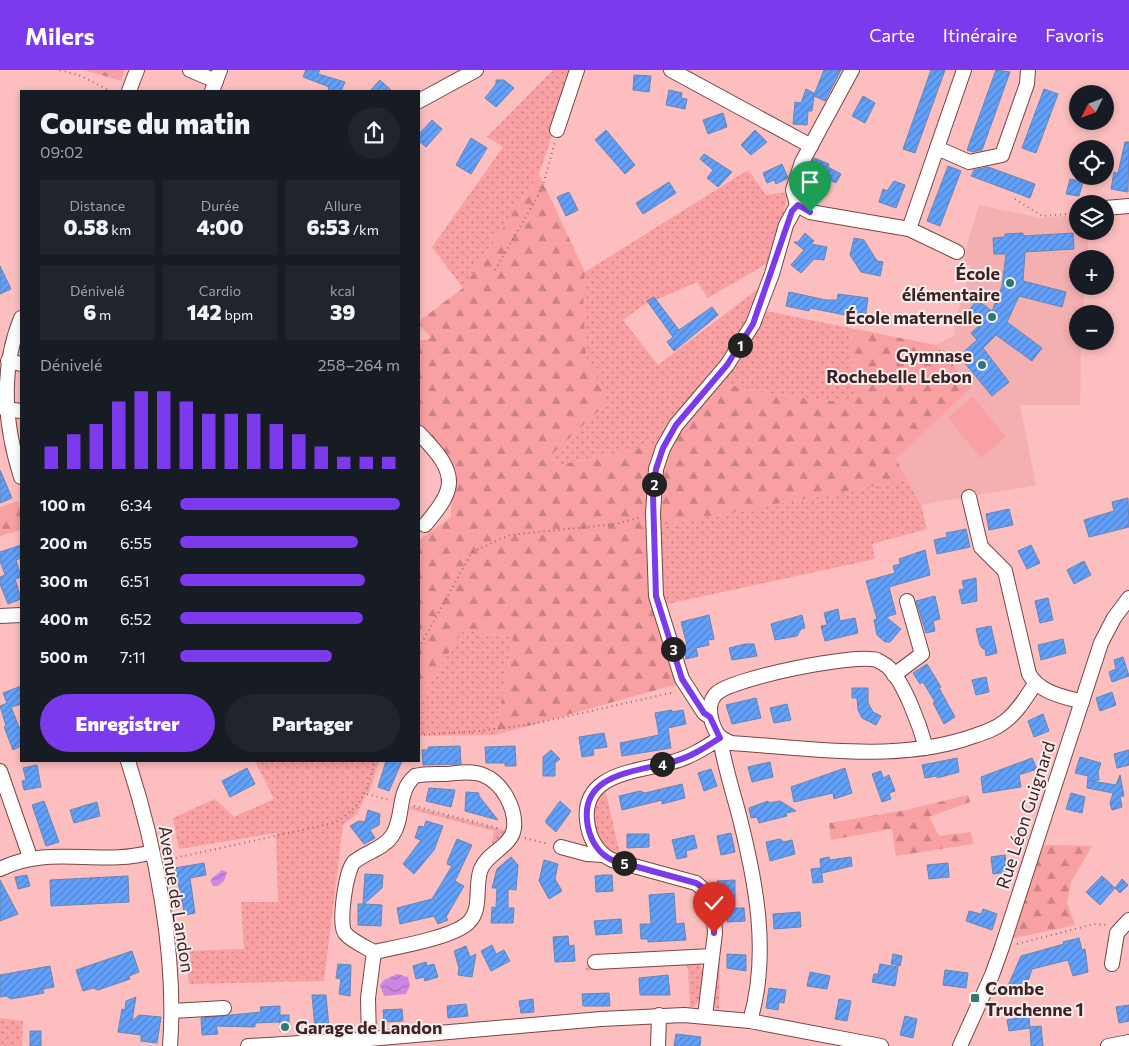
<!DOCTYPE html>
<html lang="fr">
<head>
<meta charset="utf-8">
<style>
  body { margin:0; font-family:Commissioner,sans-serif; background:#20242c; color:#f1f3f6; height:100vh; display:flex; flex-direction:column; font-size:19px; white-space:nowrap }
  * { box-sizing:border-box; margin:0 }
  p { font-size:16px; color:#9ea1a6 }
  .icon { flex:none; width:28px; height:28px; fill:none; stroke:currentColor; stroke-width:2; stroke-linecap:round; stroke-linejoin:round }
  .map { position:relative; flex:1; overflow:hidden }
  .panel { position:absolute; left:20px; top:20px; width:400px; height:672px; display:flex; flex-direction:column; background:#171b24; border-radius:0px; box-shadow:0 2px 8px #0003 }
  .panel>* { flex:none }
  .needle { width:32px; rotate:228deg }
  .fabs { position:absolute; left:1069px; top:15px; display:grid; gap:10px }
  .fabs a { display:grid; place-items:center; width:45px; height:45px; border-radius:50%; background:#171b24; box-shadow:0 2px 8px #0003; font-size:25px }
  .pin { position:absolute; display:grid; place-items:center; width:42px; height:42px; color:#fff; margin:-51px -21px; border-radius:50% 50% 50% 0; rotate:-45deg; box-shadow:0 0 5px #0007 }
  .pin .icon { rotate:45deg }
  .km { position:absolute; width:25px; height:25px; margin:-12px; border-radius:50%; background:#222; color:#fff; font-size:14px; line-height:25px; text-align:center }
  .round { display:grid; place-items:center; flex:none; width:52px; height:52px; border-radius:26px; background:#20242c }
  .head { display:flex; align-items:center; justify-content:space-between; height:85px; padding:0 20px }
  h1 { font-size:28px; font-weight:800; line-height:38px }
  .stats { display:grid; grid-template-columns:repeat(3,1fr); gap:8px; height:85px; padding:5px 20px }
  .stats div { display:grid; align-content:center; border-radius:0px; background:#20242c; text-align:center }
  .stats b { font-size:21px; font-weight:800 }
  .stats small { font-size:14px; font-weight:400 }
  .stats p { font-size:14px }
  .chart { height:140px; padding:10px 20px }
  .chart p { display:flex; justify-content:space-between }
  .chart svg { width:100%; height:90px; margin-top:5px; stroke:#7c3aed; stroke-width:6 }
  .primary-button { display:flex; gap:10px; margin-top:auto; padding:10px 20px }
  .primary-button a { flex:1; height:58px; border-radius:30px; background:#7c3aed; color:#fff; font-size:20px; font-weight:800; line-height:58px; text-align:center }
  .primary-button a+a { background:#20242c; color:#f1f3f6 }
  ul { padding:0 20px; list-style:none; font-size:16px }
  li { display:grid; grid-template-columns:80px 60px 1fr; align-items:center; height:38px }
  li i { height:12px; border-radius:6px; background:#7c3aed }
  header { display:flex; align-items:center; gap:30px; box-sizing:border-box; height:70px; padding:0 25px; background:#7c3aed; color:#fff }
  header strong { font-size:24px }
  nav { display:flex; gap:28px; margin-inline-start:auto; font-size:18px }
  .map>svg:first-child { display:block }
  .built { fill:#f4afb0 }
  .grass { fill:url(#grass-dots) }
  .forest { fill:url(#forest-firs) }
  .cemetery { fill:url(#cemetery-stones) }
  .garden { fill:#f9a0a3 }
  .water { fill:url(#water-waves) }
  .building { fill:url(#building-hatch); stroke:#6985af }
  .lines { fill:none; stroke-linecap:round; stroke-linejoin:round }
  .minor-casing { stroke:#784547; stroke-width:16 }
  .path { stroke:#936b6c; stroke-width:2; stroke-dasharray:1 4; stroke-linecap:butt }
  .minor { stroke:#fff; stroke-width:14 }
  .route-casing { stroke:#fff; stroke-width:10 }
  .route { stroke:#7c3aed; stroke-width:6 }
  .poi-dot { fill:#2e7779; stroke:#faeded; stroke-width:2 }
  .labels { text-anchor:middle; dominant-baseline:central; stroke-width:4; stroke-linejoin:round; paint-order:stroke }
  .poi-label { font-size:18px; font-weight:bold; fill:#3b2425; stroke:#faeded; text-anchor:end }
  .street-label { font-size:18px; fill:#3b2425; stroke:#faeded }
</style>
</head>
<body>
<header>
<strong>Milers</strong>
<nav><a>Carte</a><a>Itinéraire</a><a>Favoris</a></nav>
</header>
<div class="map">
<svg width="1129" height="976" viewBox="0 0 1129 976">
  <defs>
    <pattern id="grass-dots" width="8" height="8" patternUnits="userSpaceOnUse" patternTransform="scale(1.25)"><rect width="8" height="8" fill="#f9a0a3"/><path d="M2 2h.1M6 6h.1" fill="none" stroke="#cb8285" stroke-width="1.8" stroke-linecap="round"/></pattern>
    <pattern id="forest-firs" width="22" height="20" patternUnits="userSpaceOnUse" patternTransform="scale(1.25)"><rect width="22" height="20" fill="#f9a0a3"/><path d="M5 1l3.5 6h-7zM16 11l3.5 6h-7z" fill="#cb8285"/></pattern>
    <pattern id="cemetery-stones" width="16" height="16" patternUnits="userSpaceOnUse" patternTransform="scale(1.25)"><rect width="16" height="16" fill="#f9a0a3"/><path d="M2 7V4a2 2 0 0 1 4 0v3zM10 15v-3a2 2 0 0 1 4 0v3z" fill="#cb8285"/></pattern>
    <pattern id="water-waves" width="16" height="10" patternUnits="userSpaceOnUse" patternTransform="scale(1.25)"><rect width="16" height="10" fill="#cd87e3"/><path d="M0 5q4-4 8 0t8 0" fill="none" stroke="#a86eb8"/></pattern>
    <pattern id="building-hatch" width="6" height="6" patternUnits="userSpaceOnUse" patternTransform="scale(1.25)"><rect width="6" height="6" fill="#62a1fb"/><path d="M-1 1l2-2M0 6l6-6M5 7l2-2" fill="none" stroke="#5283cb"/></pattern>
  </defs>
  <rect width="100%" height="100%" fill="#fcbebf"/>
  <!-- built -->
  <path class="built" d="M979 135 1040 148 1077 145 1078 161H1089L1087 189H1078V216H1085L1083 244H1078V271H1081L1080 335H1020L1036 415 921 435 895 389 972 317 936 275 955 265 954 256 971 196 964 194 968 171Z"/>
  <!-- grass -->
  <g class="grass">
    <path d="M553 0H574L539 104 463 218 432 177 503 77 487 67Z"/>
    <path d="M748 100 766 125 788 122 773 190 708 228 697 212 642 236 623 250 658 295 766 213 745 261 660 374 559 395 551 385 605 335C606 312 591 309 586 290 578 266 582 227 585 202Z"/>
    <path d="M761 240 850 258 855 331 851 333C808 328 761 326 719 311Z"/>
    <path d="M907 410 921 435 927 459 872 474 875 489 658 536 652 457Z"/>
    <path d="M463 560 513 567 495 665 419 666V631Z"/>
    <path d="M255 691H379L369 723 367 722 357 744 343 755 324 911 189 914 186 881 244 879 241 832H278L276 763 179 779 173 748 215 729 234 747 274 729Z"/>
    <path d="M605 719 619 780 623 788 609 783 610 780C591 763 588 739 605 719Z"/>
    <path d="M410 736 504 760V761L502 766 492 774 494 761 410 739Z"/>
    <path d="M720 888 719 939 715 938 713 931Z"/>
    <path d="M686 889 698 892C708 904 705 926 694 937H690L688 898 682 892 586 901 585 898Z"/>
    <path d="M0 948 23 951 22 976H0Z"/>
  </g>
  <!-- forest -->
  <g class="forest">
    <path d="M539 104 585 202 583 226 586 291 606 323 605 335 551 385 559 395 660 374 719 311C761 326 808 328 852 333L855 331 850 258 936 275 972 317 896 389 907 410 652 457 654 525 678 614 495 665 513 567 463 560 419 631V470L451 447 452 394 419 356V271L431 268 419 254V251L463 218Z"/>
    <path d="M18 431 21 440V460L0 466V437Z"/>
    <path d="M968 725 970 732 929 747 939 766 971 762 973 774 896 786 892 759 831 770 829 753 906 740Z"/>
    <path d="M1044 775 1092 776 1071 812 1067 832 1075 855 1010 869Z"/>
  </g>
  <!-- cemetery -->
  <path class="cemetery" d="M84 0H124L121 11Z"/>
  <!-- garden -->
  <path class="garden" d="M973 327 1006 367 981 388 948 348Z"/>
  <!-- water -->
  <g class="water">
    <path d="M222 800 227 802 224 811 218 816H213L210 810Z"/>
    <path d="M397 904 408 907 410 915 406 924 384 926 380 915 384 910Z"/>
  </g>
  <!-- building -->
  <g class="building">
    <path d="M306 0H320L318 4 345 12 341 21H328L329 18 327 16 303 7Z"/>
    <path d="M824 0H841L825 31 814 26 812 41H808L807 55 793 54 795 32 801 33 806 19 814 23V25Z"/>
    <path d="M931 0H945L915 83 903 79Z"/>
    <path d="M996 0 1010 2 982 80 973 82 967 80Z"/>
    <path d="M634 5 651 6 649 22 633 20Z"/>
    <path d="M380 10 392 21H370Z"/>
    <path d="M496 10H504L514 18 496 37 485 28 496 14Z"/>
    <path d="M1044 19 1058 24 1036 83 1022 78Z"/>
    <path d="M669 20 682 23 681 28 687 29 685 39 666 35Z"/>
    <path d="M863 26 875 33 865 53 852 46Z"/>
    <path d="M723 43 727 57 708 64 703 50Z"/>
    <path d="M432 50 442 59 426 77 419 71V64Z"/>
    <path d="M606 60 635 95 625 104 595 70Z"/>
    <path d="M755 60 767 72 751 85 741 75Z"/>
    <path d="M471 68 487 78 471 104 456 95Z"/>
    <path d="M1125 72H1129L1128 122 1111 119 1114 102 1118 103Z"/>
    <path d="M704 84 732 102 718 117 707 108 713 100 700 89Z"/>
    <path d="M814 88 829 94 828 97 841 104 836 113 808 100Z"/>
    <path d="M782 94 788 108 776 114 774 110 767 113 763 103Z"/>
    <path d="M948 96 961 101 940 156 927 151Z"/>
    <path d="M988 97 1035 114 1030 128 971 106 974 100Z"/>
    <path d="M1070 109 1083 112 1079 126 1066 124Z"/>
    <path d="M894 111 905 115 896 138 879 132 883 119 887 121Z"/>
    <path d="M669 112 676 123 643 144 636 133Z"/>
    <path d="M569 122 578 140 566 146 557 127Z"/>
    <path d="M805 163 814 171 811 174 827 177 824 190 814 189 801 203 791 195 804 180 794 172H798Z"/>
    <path d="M1023 163V166L1073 163 1074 179 1025 182 1023 211 1066 222 1062 237 1019 226 1007 252 1042 278 1032 291 996 265 983 278 1009 312 992 326 959 286 977 270 971 263 981 254 967 243 977 230 992 241 1002 216 1006 184H994L993 168 1005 167V164Z"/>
    <path d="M854 168 864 170 877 191 883 192 880 206 861 202 850 185Z"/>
    <path d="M0 196 11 219 0 224Z"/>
    <path d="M789 222 826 230H837L838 224 868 228 865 249 810 238 809 241 786 236Z"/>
    <path d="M654 227 679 260 712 237 718 245 674 281 667 272 673 267 647 231Z"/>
    <path d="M0 400 12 428 0 433Z"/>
    <path d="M1128 428 1129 457 1089 467 1084 450 1114 441 1112 432Z"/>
    <path d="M1009 439 1013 455 989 460 986 444Z"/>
    <path d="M966 459 970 477 937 484 934 470 947 467 946 463Z"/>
    <path d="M21 475V488L16 490 21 507 15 509 21 529 8 534 0 514V507L5 505 0 491V482Z"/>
    <path d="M1031 475 1040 493 1027 499 1018 481Z"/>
    <path d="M925 480 930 505 889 517 896 544 886 547 901 559 890 572H885L877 565 874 550 877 549 866 511 895 503 893 496 900 494 899 489Z"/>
    <path d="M1084 491 1091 505 1074 514 1067 500Z"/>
    <path d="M976 508 977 531 962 534 959 520 964 519 962 511Z"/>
    <path d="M935 526 940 549 933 551 935 561 926 563 916 531Z"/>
    <path d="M1048 528 1053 550 1040 553 1035 531Z"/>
    <path d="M838 539 840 551 855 548 858 563 825 571 821 556 827 555 824 543Z"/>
    <path d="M709 545 714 569 708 570 709 575 696 578 698 586 686 589 683 576 687 575 681 552Z"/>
    <path d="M802 545 805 558 801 559 797 566 775 570 771 554Z"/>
    <path d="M991 556 997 583 986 586 985 579H983L980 575 976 559Z"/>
    <path d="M1063 569 1066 583 1041 590 1038 575Z"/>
    <path d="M745 574H754L757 586 732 590 729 578Z"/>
    <path d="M1123 587 1129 606 1112 612 1109 602 1116 599 1114 590Z"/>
    <path d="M927 594 941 617 939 618 955 647 944 654 933 633 935 632 923 612 920 614 913 603Z"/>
    <path d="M986 607 989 622 976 625 972 610Z"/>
    <path d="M21 616V634L11 637 21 662V676L13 680 4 657 6 656 0 636 7 633 3 623Z"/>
    <path d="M852 618H868V633L873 642 881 646 876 655 862 648 858 640 857 628H852Z"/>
    <path d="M1112 622 1116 635 1100 641 1096 628Z"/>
    <path d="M756 628 761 648 732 654 726 635Z"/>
    <path d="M787 634 791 650 774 653 770 638Z"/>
    <path d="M672 640V642L683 640 686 654 668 658 671 678 622 686 620 673 659 665 655 643Z"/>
    <path d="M1043 644 1049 661 1034 667 1028 651Z"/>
    <path d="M604 663 607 677 593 679 594 685 582 687 579 667Z"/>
    <path d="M460 676 461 694 423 695 422 680H428V677Z"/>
    <path d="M515 676 516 696H505V693H486L485 677Z"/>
    <path d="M551 680 560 689 555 693V706H543V687Z"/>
    <path d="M1129 680V695L1117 698 1114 684Z"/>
    <path d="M1080 687 1101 693 1098 702 1099 710 1091 711 1116 715 1120 705 1124 726 1120 727 1122 737 1112 740 1110 733 1113 723 1087 718 1088 706 1075 703Z"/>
    <path d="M957 688 959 702 937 708V706L925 708 922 695Z"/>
    <path d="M1032 688 1037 699 1019 705 1021 717 983 723 981 707Z"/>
    <path d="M386 691H402L389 721 378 717Z"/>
    <path d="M770 692 773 707 752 712 748 697Z"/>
    <path d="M37 695 41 717 24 720 22 711 26 710 23 698Z"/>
    <path d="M247 698 255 714 230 727 222 711Z"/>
    <path d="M845 698 852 723 834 729 833 723 794 732 791 717Z"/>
    <path d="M711 699 717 716 704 721 698 703Z"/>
    <path d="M881 701 883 708 889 705 895 721 889 723 891 729 882 732 872 704Z"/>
    <path d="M682 714 685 728 662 734V730L622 740 619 726 640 721 645 723Z"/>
    <path d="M429 718 455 720 451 737 426 731Z"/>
    <path d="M466 722 479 723V726L498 750 465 741Z"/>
    <path d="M1071 723 1085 727 1082 743 1066 739Z"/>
    <path d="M44 731 59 772 46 776 32 735Z"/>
    <path d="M560 731 571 741 556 762 546 753V750Z"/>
    <path d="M768 731 769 733 780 731 796 741 786 743 787 746 759 753 757 747 751 748 749 738Z"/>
    <path d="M97 732 100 746 74 753 70 740Z"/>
    <path d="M368 740 380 744 379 755 370 760 375 768 364 774 350 756 359 751 365 752Z"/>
    <path d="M426 751 443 756 434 780 414 804 403 794 421 770 415 768 419 756 424 757Z"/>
    <path d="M731 763 735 782 721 785 717 766Z"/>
    <path d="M627 764H649V777L627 778Z"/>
    <path d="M694 765 697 778 686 781 687 787 677 789 672 770Z"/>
    <path d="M457 769 472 775 455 811 464 816 446 847 448 850 438 854 434 846 400 854 397 838 432 829 452 796 447 794 448 790Z"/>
    <path d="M780 769 784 772 792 770 795 784 770 791 766 772Z"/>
    <path d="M1005 785 1007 802 993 804 991 787Z"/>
    <path d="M511 787 518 795 516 820 508 819V838H514L513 853H491L492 837 496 838 497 818H492L497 799Z"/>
    <path d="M829 787 830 790 851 787 852 796 822 803 821 800 823 812 813 813 811 799 821 798 820 789Z"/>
    <path d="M544 790 558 794 555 809 562 821 549 829 539 811Z"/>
    <path d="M204 793 206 805 190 808 195 843 185 845 175 798Z"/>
    <path d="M948 793 949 807 929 809 927 795Z"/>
    <path d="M365 804 383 805 382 818 364 834 382 835 381 856 358 855V834H363Z"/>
    <path d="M27 805 30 816 18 819 15 807Z"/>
    <path d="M603 805H612L613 821 596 822 595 806Z"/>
    <path d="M128 806 129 832 51 836 50 810Z"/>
    <path d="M1102 806 1115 818 1100 835 1086 822Z"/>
    <path d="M1122 809 1128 815 1120 823 1115 818Z"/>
    <path d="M0 810 18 844 0 851Z"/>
    <path d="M735 810V838H744L745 851 727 852V839H722L717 811Z"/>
    <path d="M674 823 676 854 684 853 686 870 648 872V869H641L640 854H651L649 825Z"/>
    <path d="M983 839 997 844 992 860 966 851 969 841 981 844Z"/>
    <path d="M800 842 801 857 774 859 773 844Z"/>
    <path d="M621 849 622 863 596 865 594 851Z"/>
    <path d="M568 866 569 876 574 875 575 891 555 892 553 867Z"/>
    <path d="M1079 868 1082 880 1085 879 1088 902 1073 906 1068 890 1032 899 1028 911 1023 909 1020 916 1007 918 1021 886 1064 874 1063 872Z"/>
    <path d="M492 875 496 884 504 880 510 891 491 901 481 881Z"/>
    <path d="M466 876 470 887 476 884 472 907 458 905 459 898 454 881Z"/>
    <path d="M132 881 139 902 129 906 130 909 98 920 93 918 83 921 76 900Z"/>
    <path d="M727 884 746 885V901L727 898Z"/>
    <path d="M893 884 902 886 900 896 891 894Z"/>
    <path d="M426 892 427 896 434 894 438 907 425 911 424 907 416 909 413 896Z"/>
    <path d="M338 894 351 895 350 926 339 924 341 909 336 908Z"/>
    <path d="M880 894 898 897 895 916 872 912 874 904H878Z"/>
    <path d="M50 896 54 917 43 919 44 923 11 929 6 926 0 927V905Z"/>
    <path d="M945 900 968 903 966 918 943 915Z"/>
    <path d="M810 902 830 906 827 919 807 916Z"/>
    <path d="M668 905 670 925H640L639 908Z"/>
    <path d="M769 918 786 920 784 933 779 932 778 940 766 938Z"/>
    <path d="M609 923 610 936H583L582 924Z"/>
    <path d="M312 925H326L329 958 315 959Z"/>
    <path d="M136 927 132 951 139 945 161 947 157 973 141 971V965L118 962 122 939 125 940 126 931Z"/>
    <path d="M533 929 534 942 521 943 519 931Z"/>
    <path d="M839 929 851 931 847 951 835 949Z"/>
    <path d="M466 934 468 946 448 948 447 936Z"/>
    <path d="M1129 935V951L1119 953 1116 937Z"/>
    <path d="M280 936V952L255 953V957L216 956 218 964 202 965 201 948 261 942 260 937Z"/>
    <path d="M402 939 403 951 384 952 383 940Z"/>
    <rect x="280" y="945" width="9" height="16"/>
    <path d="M905 946 917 949 913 968 900 965Z"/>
    <path d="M1029 946 1030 957 1041 956 1043 976H1031L1030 958 1009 961 1007 950Z"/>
    <rect x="30" y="961" width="11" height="15"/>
    <path d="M676 964 701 967 700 976H674Z"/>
  </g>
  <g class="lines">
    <!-- minor casing -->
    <g class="minor-casing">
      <g id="minor">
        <path d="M190 0 216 11"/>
        <path d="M671 0 811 76"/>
        <path d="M129 21 137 0"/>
        <path d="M212 21 220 0"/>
        <path d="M419 31 476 0"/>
        <path d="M557 60 577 0"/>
        <path d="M937 78 969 92 1002 85 1027 14 1028 0"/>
        <path d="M797 135 810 142 909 159 964 0"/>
        <path d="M1105 138 1129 136"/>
        <path d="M909 159 957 182"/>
        <path d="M21 248C0 300 4 354 21 407"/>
        <path d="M8 291 21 294"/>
        <path d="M5 339 21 341"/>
        <path d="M419 363C432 377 454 398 448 419 445 432 433 445 425 455"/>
        <path d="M969 427 981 477 1005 501 1029 604C1040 623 1062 626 1082 632"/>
        <path d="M0 546 21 545"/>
        <path d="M894 605 922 584 907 531"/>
        <path d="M710 647 704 643 682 609 656 526 653 443 656 399 663 378 676 355 727 295 753 254 772 204 786 155 797 135 793 120 802 92 852 0"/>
        <path d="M926 678C920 656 904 611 887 596 884 594 879 591 877 590 855 583 734 608 717 623 709 630 709 642 712 652 716 664 719 668 731 673 809 678 890 692 965 669 979 664 993 661 1004 652 1017 643 1026 627 1035 614"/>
        <path d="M128 691C156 777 177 886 170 976"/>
        <path d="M0 701 30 787"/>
        <path d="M561 777 587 784 603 785"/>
        <path d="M0 799C49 774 101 797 152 782"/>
        <path d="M595 892 712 886"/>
        <path d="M1112 894 1117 863 1129 850"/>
        <path d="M172 941 224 938"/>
        <path d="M705 946 715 863 713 832 711 826 696 813 612 790C599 784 591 771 588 757 577 703 636 702 672 692 689 688 706 677 720 668 724 694 732 719 739 745 756 812 770 884 750 951"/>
        <path d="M369 969 368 928 374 882C397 877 451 868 468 853 483 839 474 816 481 799 487 783 512 776 514 758 516 738 502 712 483 705 472 700 457 703 446 704 436 704 425 703 415 706 396 722 405 747 392 766 383 779 366 782 354 792 346 800 338 854 345 863 351 871 366 877 374 882"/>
        <path d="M248 976 369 969 601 949 684 945 750 951 881 976"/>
        <path d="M658 976 659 945"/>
        <path d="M960 976 992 905 1002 877 1101 573 1114 548 1129 528"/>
        <path d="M1108 976 1129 972"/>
      </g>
    </g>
    <!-- path -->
    <g class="path">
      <path d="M60 0 81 6 110 21"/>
      <path d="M1015 129 1042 146 1078 143"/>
      <path d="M495 200 542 119 555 72"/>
      <path d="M419 578 472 482 510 465 616 454 641 447"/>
      <path d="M419 665 479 661 533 654 675 622"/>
      <path d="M367 724 389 730"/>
      <path d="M414 736 501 759"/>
      <path d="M525 768 549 774"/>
      <path d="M166 790 334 753C364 735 366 723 375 691"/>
      <path d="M1017 874 1094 854 1107 855"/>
    </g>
    <!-- minor -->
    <use href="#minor" class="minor"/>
  </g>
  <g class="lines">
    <!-- route casing -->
    <g class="route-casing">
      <path id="route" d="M714 863C714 843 716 824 696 813L612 790C599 784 591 771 588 757 577 703 636 702 672 692 689 688 706 677 720 668L710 647 704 643 682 609 656 526 653 425 656 399 663 378 676 355 727 295 753 254 792 141 798 135 810 142"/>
    </g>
    <!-- route -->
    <use href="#route" class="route"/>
  </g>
  <!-- markers -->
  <g class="poi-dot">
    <circle cx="1010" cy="213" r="5"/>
    <circle cx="992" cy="247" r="5"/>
    <circle cx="982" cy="295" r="5"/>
    <rect x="970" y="923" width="10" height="10" rx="2.5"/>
    <circle cx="285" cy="957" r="5"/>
  </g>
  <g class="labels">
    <!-- poi labels -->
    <g class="poi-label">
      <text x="1000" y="203">École<tspan x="1000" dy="21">élémentaire</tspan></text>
      <text x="982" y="247">École maternelle</text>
      <text x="972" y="285">Gymnase<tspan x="972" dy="21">Rochebelle Lebon</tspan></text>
      <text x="985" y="918" text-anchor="start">Combe<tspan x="985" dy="21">Truchenne 1</tspan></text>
      <text x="295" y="957" text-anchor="start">Garage de Landon</text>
    </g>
    <!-- street labels -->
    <g class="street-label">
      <text transform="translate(1025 745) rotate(-72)">Rue Léon Guignard</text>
      <text transform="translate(177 829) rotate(81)">Avenue de Landon</text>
    </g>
  </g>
</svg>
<div class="fabs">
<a><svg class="needle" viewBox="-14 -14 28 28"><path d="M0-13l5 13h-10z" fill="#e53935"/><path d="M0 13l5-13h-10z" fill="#9ea1a6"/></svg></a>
<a><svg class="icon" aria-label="locate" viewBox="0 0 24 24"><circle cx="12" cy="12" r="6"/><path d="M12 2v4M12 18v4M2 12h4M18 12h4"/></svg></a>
<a><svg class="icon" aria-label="layers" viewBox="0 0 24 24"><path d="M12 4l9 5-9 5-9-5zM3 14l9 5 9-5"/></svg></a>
<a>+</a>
<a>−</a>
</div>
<div class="pin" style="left:810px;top:142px;background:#1e9e55"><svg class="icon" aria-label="arrive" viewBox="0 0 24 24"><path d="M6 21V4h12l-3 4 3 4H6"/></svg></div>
<div class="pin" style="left:714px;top:863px;background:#d93025"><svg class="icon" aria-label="check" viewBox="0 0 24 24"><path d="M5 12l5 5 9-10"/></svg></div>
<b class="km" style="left:740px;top:275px">1</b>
<b class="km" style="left:654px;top:414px">2</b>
<b class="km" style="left:673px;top:579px">3</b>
<b class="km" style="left:662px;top:694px">4</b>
<b class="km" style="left:624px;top:793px">5</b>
<section class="panel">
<div class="head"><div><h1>Course du matin</h1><p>09:02</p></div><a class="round"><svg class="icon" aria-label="share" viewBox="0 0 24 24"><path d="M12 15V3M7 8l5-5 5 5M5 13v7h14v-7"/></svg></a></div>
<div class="stats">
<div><p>Distance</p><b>0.58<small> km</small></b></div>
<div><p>Durée</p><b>4:00</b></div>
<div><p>Allure</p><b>6:53<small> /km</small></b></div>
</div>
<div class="stats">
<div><p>Dénivelé</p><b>6<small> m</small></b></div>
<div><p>Cardio</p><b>142<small> bpm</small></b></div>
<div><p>kcal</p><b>39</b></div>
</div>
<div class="chart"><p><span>Dénivelé</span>258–264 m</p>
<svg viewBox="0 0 160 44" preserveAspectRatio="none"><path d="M5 44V33M15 44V27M25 44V22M35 44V11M45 44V6M55 44V6M65 44V11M75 44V17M85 44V17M95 44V17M105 44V22M115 44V27M125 44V33M135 44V38M145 44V38M155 44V38"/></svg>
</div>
<ul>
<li><b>100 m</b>6:34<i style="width:100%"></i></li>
<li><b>200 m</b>6:55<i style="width:81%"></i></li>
<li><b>300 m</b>6:51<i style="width:84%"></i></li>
<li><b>400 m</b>6:52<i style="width:83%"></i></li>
<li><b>500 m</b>7:11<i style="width:69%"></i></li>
</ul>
<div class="primary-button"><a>Enregistrer</a><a>Partager</a></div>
</section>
</div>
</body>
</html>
